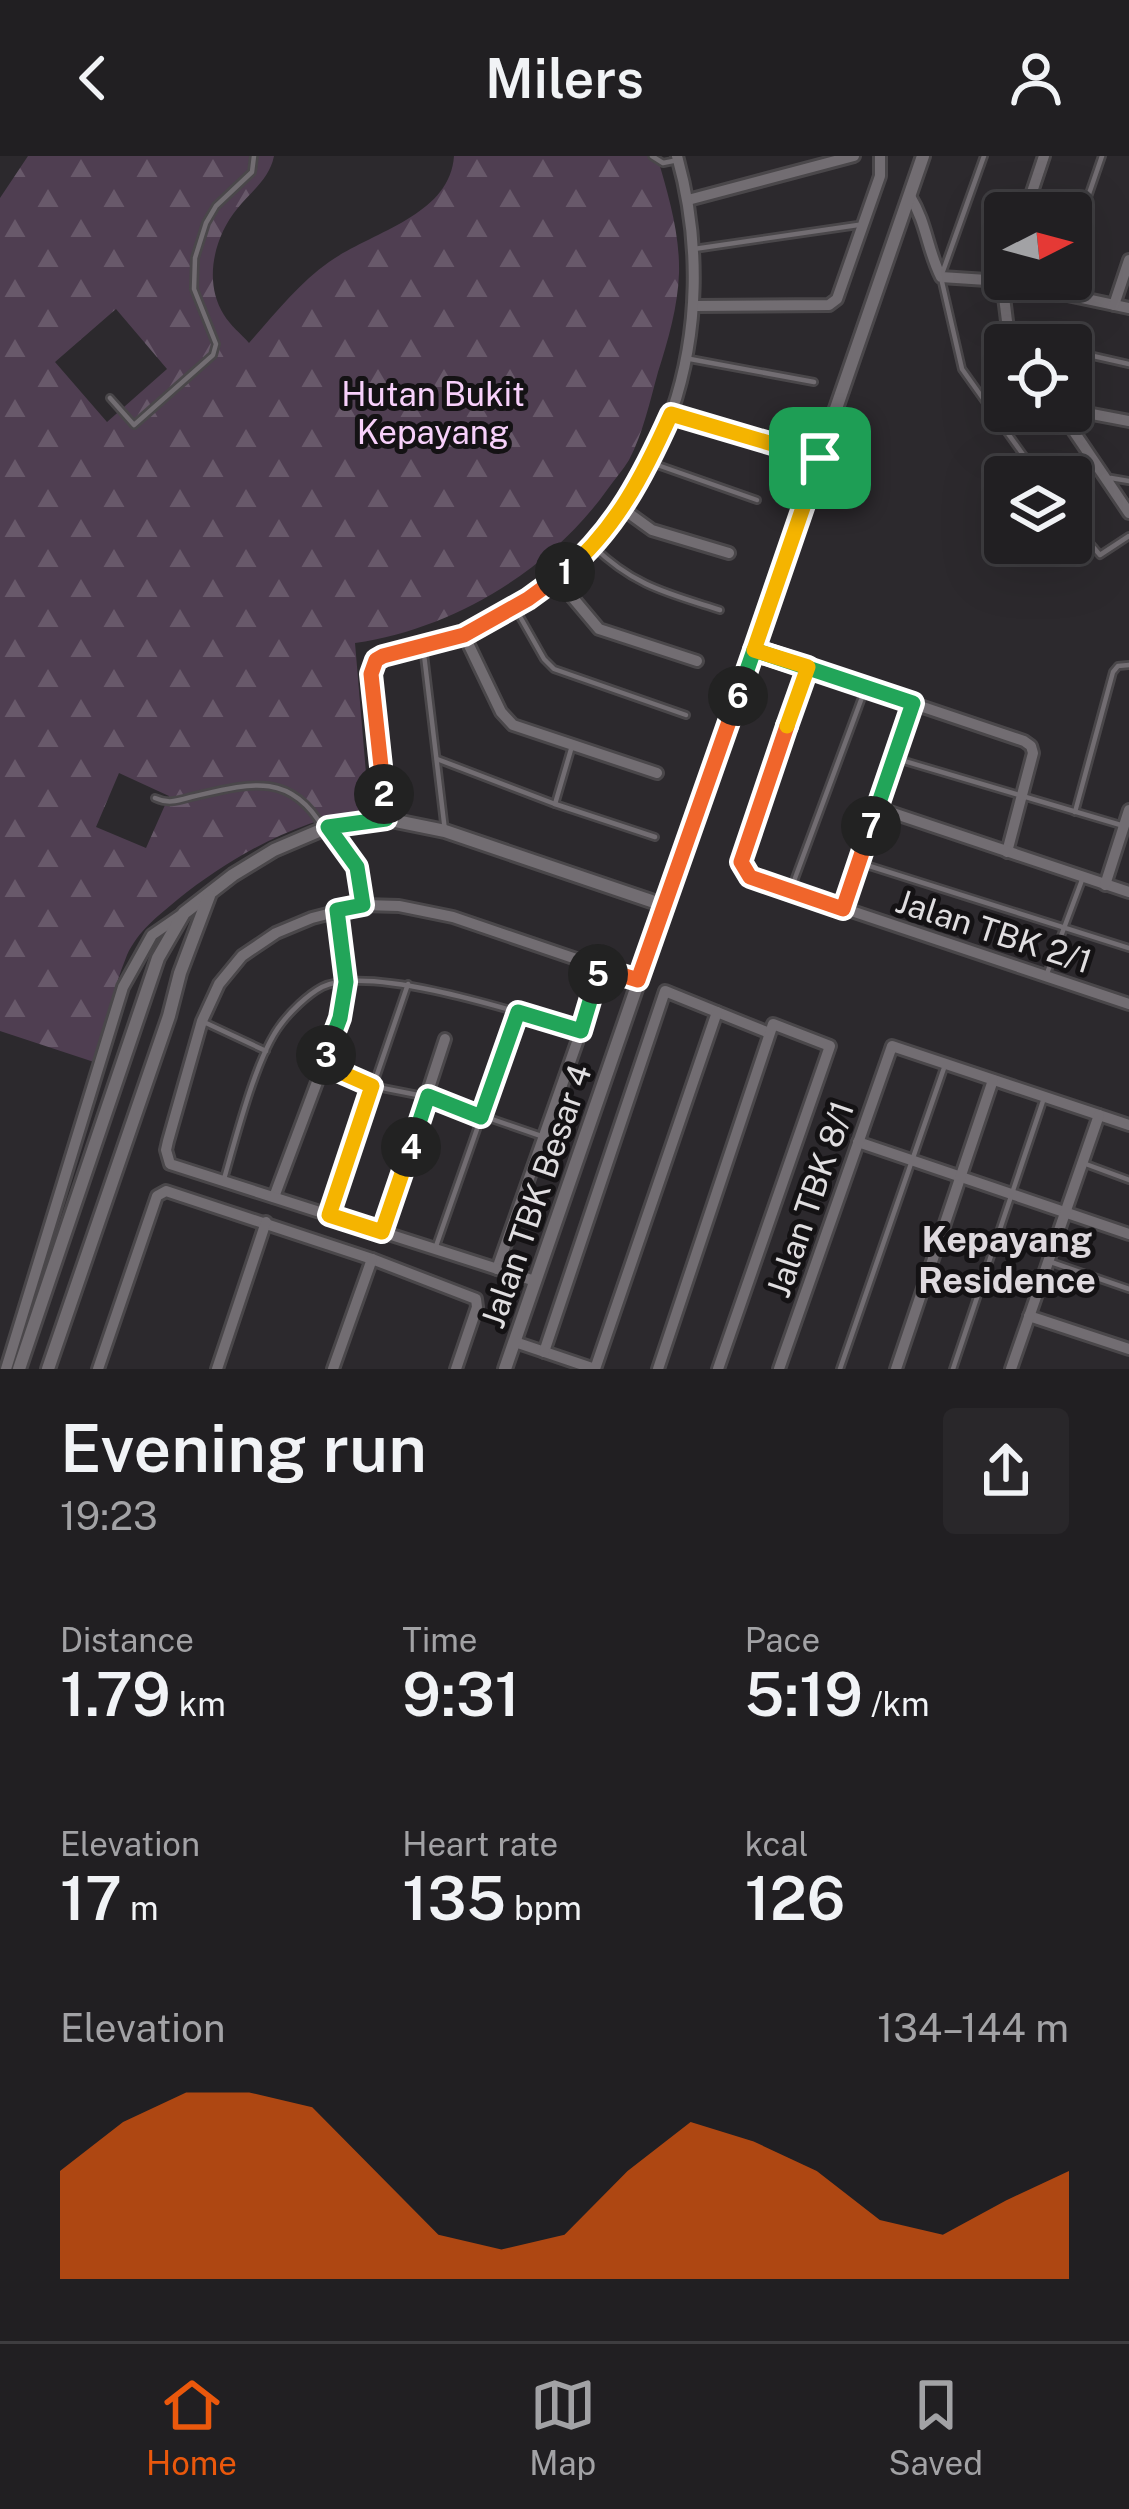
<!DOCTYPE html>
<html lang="en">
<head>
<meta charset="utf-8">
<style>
  body { margin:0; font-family:"Public Sans",sans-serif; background:#29272a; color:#f1f3f6; height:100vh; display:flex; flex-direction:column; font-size:45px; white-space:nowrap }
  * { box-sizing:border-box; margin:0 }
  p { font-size:39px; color:#a2a2a5 }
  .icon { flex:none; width:66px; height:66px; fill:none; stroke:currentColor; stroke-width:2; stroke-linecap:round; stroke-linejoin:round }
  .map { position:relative; height:1213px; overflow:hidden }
  .sheet { display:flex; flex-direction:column; background:#211f22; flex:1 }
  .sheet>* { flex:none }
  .needle { width:78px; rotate:84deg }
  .fabs { position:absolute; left:984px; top:36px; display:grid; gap:24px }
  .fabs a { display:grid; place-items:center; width:108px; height:108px; border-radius:12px; background:#211f22; box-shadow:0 12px 48px #0002,0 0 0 3px #3e3d40; font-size:60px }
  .pin { position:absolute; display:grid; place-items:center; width:102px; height:102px; color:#fff; margin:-51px; border-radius:24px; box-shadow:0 6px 18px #0006 }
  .km { position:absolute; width:60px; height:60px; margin:-30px; border-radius:50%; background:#222; color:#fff; font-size:33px; line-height:60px; text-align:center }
  .round { display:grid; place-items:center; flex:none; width:126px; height:126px; border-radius:12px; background:#29272a }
  .headline { display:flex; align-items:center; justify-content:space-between; height:204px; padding:0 60px }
  h1 { font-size:66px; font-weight:600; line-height:90px }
  .stats { display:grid; grid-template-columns:repeat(3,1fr); gap:18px; height:204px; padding:12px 60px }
  .stats div { display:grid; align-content:center }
  .stats b { font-size:60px; font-weight:600 }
  .stats small { font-size:33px; font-weight:400 }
  .stats p { font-size:33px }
  .chart { height:336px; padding:24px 60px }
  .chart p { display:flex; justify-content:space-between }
  .chart svg { width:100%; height:216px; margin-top:12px; fill:#ea580c; opacity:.7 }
  header { display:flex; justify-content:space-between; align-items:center; height:156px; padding:0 60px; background:#211f22; font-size:54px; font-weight:600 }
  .tabs { display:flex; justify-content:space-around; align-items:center; height:168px; border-top:3px solid #3e3d40; background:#211f22; font-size:33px; color:#a2a2a5 }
  .tabs a { display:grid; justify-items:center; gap:6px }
  .tabs .current { color:#ea580c }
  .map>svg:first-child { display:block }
  .forest { fill:url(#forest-firs); fill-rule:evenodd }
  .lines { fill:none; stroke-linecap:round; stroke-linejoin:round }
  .service-casing { stroke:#4a474a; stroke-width:10 }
  .minor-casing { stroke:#4a474a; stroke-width:16 }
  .tertiary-casing { stroke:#4a474a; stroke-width:18 }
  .service { stroke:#726d72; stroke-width:4.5 }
  .minor { stroke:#726d72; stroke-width:10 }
  .tertiary { stroke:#726d72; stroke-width:12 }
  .split-1-casing { stroke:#fff; stroke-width:24 }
  .split-2-casing { stroke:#fff; stroke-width:24 }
  .split-3-casing { stroke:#fff; stroke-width:24 }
  .split-4-casing { stroke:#fff; stroke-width:24 }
  .split-5-casing { stroke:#fff; stroke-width:24 }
  .split-6-casing { stroke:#fff; stroke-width:24 }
  .split-7-casing { stroke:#fff; stroke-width:24 }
  .split-8-casing { stroke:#fff; stroke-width:24 }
  .split-9-casing { stroke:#fff; stroke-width:24 }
  .split-1 { stroke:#f5b400; stroke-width:15 }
  .split-2 { stroke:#f0652b; stroke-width:15 }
  .split-3 { stroke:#22a559; stroke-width:15 }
  .split-4 { stroke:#f5b400; stroke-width:15 }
  .split-5 { stroke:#22a559; stroke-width:15 }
  .split-6 { stroke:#f0652b; stroke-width:15 }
  .split-7 { stroke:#22a559; stroke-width:15 }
  .split-8 { stroke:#f0652b; stroke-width:15 }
  .split-9 { stroke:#f5b400; stroke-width:15 }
  .labels { text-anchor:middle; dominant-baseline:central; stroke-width:10; stroke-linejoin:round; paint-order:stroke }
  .park-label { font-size:33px; fill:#f8d1fb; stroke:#141214 }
  .street-label { font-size:33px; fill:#e0dee0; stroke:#141214 }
  .neighbourhood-label { font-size:36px; font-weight:bold; fill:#ded9de; stroke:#141214 }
</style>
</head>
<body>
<header><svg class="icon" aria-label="back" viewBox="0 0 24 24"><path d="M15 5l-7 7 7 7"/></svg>Milers<svg class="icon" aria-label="person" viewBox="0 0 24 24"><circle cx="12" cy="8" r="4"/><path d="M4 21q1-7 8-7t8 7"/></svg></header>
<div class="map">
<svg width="1129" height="1213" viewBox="0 0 1129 1213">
  <defs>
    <pattern id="forest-firs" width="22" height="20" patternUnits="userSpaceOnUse" patternTransform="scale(3)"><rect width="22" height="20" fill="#4f3e51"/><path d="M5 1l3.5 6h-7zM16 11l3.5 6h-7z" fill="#68596a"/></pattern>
  </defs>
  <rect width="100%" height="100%" fill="#2c292d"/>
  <!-- forest -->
  <path class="forest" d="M28 0H274C269 24 252 34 237 53 214 81 203 126 224 159 230 169 241 178 249 187 274 159 299 127 329 106 371 76 450 60 454 0H657C668 38 680 77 679 117 678 150 668 185 658 216 650 245 643 277 629 304 623 314 614 324 607 334 549 415 453 473 355 487L369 653C297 664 233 699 177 744 158 760 138 775 127 799 113 833 105 871 94 906L0 875V42ZM116 153 167 213 107 266 55 206ZM119 617 169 640 146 692 96 671Z"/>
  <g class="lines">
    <!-- service casing -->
    <g class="service-casing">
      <g id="service">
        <path d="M652 0 663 7 673 5"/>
        <path d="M1071 90 1102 0"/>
        <path d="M694 93 858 69"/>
        <path d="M943 115 984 0"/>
        <path d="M942 126 962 213 1039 321"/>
        <path d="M1055 137 1060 123"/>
        <path d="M1015 182 1045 189"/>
        <path d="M1071 195 1129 208"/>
        <path d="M690 203 814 226"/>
        <path d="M110 242 134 269 213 199 216 188 194 133 195 102 206 67 216 50 252 16 254 0"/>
        <path d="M649 306 757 344"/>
        <path d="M1111 322 1129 325"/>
        <path d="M1071 365 1100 399 1129 380"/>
        <path d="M593 390C634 430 667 437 720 454"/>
        <path d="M514 450 544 503 554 513 686 559"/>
        <path d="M423 490 445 675"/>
        <path d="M572 590 555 648 655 681"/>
        <path d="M894 602 1124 670"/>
        <path d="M437 603 555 648"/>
        <path d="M155 642C168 648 177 645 191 641 247 628 290 614 323 672"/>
        <path d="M1075 656 1113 516 1118 510 1129 509"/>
        <path d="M331 674 357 711 363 749"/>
        <path d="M860 707 1129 792"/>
        <path d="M791 733 864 536"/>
        <path d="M1046 820 1082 724"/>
        <path d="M206 867 266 895"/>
        <path d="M327 911 372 930 428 941 544 981"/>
        <path d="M1083 1007 1129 1024"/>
        <path d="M224 1023C236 982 256 900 281 868 290 856 307 839 322 831 371 807 527 859 581 875"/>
        <path d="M329 1059 408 828"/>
        <path d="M435 1093 518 856"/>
        <path d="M1048 1105 1129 1133"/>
        <path d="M840 1213 944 912"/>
        <path d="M953 1213 1043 945"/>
      </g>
    </g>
    <!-- minor casing -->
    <g class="minor-casing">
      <g id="minor">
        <path d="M910 40C927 68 927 93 941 121L1002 125 1129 152"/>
        <path d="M688 44 854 0"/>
        <path d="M1025 57 1044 0"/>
        <path d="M1005 117 1002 125 1009 181 1015 189"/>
        <path d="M1114 149 1129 104"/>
        <path d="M695 150 829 149 837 143 880 20V0"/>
        <path d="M1071 254 1129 265"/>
        <path d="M1060 255 1129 357"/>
        <path d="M671 258 820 302"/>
        <path d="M623 353 652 374 729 397"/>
        <path d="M557 423 599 473 697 505"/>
        <path d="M464 479 501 556 513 569 657 617"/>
        <path d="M754 494 1024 585 1031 590 1033 597 1007 696"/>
        <path d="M808 511 741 706 750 721 1129 848"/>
        <path d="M878 652 1129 736"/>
        <path d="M386 663 371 518 376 504 383 500C409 493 438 488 463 479 479 473 495 461 511 452 670 362 725 171 677 0"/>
        <path d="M1105 729 1129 654"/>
        <path d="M843 753 913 546"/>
        <path d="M858 986 1129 1078"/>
        <path d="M274 1041 341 862 347 826 336 754"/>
        <path d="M382 1076 445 883"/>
        <path d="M497 1113 581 875 599 813"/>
        <path d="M535 1125 170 1008 166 994 168 985 202 865 219 828 242 800 276 777 312 762 363 749 399 750 453 761 638 824"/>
        <path d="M1029 1160 1129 1193"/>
        <path d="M515 1186 595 1213"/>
        <path d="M544 1196 665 835 769 877"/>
        <path d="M6 1213 123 831 152 779 181 759"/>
        <path d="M98 1213 157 1040 166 1035 372 1103 476 1143 477 1151 456 1213"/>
        <path d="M217 1213 266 1066"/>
        <path d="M333 1213 372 1103"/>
        <path d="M595 1213 717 856"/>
        <path d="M658 1213 773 868 830 890 718 1213"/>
        <path d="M779 1213 892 890 1129 969"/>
        <path d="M896 1213 993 924"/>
        <path d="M1011 1213 1099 959"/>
      </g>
    </g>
    <!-- tertiary casing -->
    <g class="tertiary-casing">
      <g id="tertiary">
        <path d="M19 1213 158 802 184 757 233 719 274 694 328 671 386 663 445 675 666 750"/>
        <path d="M48 1213 169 860 180 817 209 740"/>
        <path d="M505 1213 923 0"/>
      </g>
    </g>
    <!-- service -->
    <use href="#service" class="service"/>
    <!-- minor -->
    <use href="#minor" class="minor"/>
    <!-- tertiary -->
    <use href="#tertiary" class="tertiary"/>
  </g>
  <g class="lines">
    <!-- split-1 casing -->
    <g class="split-1-casing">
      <path id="split-1" d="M565 416C616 373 644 318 671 258L820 302"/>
    </g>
    <!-- split-2 casing -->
    <g class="split-2-casing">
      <path id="split-2" d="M384 638 371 518 376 504 383 500 464 479 528 443 565 416"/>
    </g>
    <!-- split-3 casing -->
    <g class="split-3-casing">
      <path id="split-3" d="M326 899 340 862 346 826 337 754 363 749 357 711 328 671 386 663 384 638"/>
    </g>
    <!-- split-4 casing -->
    <g class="split-4-casing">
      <path id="split-4" d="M326 899 322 908 372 930 329 1059 382 1076 411 991"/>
    </g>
    <!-- split-5 casing -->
    <g class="split-5-casing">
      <path id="split-5" d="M411 991 428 940 481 961 518 856 581 875 598 818"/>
    </g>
    <!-- split-6 casing -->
    <g class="split-6-casing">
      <path id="split-6" d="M598 818 599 812 638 824 738 540"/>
    </g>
    <!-- split-7 casing -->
    <g class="split-7-casing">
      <path id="split-7" d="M738 540 754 494 913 547 871 670"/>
    </g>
    <!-- split-8 casing -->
    <g class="split-8-casing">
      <path id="split-8" d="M787 570 741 706 750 721 843 753 871 670"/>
    </g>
    <!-- split-9 casing -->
    <g class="split-9-casing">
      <path id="split-9" d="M787 570 808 511 754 494 820 302"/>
    </g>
    <!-- split-1 -->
    <use href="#split-1" class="split-1"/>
    <!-- split-2 -->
    <use href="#split-2" class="split-2"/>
    <!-- split-3 -->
    <use href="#split-3" class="split-3"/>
    <!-- split-4 -->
    <use href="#split-4" class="split-4"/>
    <!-- split-5 -->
    <use href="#split-5" class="split-5"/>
    <!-- split-6 -->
    <use href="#split-6" class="split-6"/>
    <!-- split-7 -->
    <use href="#split-7" class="split-7"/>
    <!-- split-8 -->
    <use href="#split-8" class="split-8"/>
    <!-- split-9 -->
    <use href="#split-9" class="split-9"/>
  </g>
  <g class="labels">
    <!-- park labels -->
    <g class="park-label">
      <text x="433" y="238">Hutan Bukit<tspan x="433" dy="38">Kepayang</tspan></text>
    </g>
    <!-- street labels -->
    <g class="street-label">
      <text transform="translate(994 775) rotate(18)">Jalan TBK 2/1</text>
      <text transform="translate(536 1040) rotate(-71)">Jalan TBK Besar 4</text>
      <text transform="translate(810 1043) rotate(-71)">Jalan TBK 8/1</text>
    </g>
    <!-- neighbourhood labels -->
    <g class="neighbourhood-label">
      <text x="1007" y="1083">Kepayang<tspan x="1007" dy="41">Residence</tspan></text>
    </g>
  </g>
</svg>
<div class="fabs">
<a><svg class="needle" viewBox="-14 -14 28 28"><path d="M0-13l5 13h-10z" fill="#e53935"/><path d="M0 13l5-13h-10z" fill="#a2a2a5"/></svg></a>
<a><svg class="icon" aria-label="locate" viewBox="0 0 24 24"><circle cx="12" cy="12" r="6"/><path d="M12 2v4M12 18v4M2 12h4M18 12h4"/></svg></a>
<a><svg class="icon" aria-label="layers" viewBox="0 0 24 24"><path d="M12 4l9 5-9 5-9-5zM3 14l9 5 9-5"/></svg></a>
</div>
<div class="pin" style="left:820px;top:302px;background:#1e9e55"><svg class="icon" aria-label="arrive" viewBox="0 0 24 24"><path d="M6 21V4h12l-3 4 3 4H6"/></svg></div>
<b class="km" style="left:565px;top:416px">1</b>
<b class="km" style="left:384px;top:638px">2</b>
<b class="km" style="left:326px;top:899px">3</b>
<b class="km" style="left:411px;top:991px">4</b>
<b class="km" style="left:598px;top:818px">5</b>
<b class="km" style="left:738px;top:540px">6</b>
<b class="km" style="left:871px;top:670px">7</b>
</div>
<section class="sheet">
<div class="headline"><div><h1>Evening run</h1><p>19:23</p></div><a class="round"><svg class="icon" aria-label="share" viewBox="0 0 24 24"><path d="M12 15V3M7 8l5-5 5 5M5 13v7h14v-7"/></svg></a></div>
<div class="stats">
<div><p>Distance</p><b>1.79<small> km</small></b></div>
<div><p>Time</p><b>9:31</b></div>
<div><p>Pace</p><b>5:19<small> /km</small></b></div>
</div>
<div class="stats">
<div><p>Elevation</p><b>17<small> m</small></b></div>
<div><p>Heart rate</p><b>135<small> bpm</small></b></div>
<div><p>kcal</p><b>126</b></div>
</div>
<div class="chart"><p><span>Elevation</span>134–144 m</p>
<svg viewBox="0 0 160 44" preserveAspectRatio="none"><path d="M0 44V22L10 12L20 6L30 6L40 9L50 22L60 35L70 38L80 35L90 22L100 12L110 16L120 22L130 32L140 35L150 28L160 22V44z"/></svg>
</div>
</section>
<nav class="tabs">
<a class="current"><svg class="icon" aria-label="home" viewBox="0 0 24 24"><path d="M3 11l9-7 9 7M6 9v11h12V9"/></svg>Home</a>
<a><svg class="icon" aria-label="map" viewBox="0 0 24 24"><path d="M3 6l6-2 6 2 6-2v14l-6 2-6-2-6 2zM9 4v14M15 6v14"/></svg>Map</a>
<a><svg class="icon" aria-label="saved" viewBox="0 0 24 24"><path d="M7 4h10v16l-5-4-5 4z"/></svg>Saved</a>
</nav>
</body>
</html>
